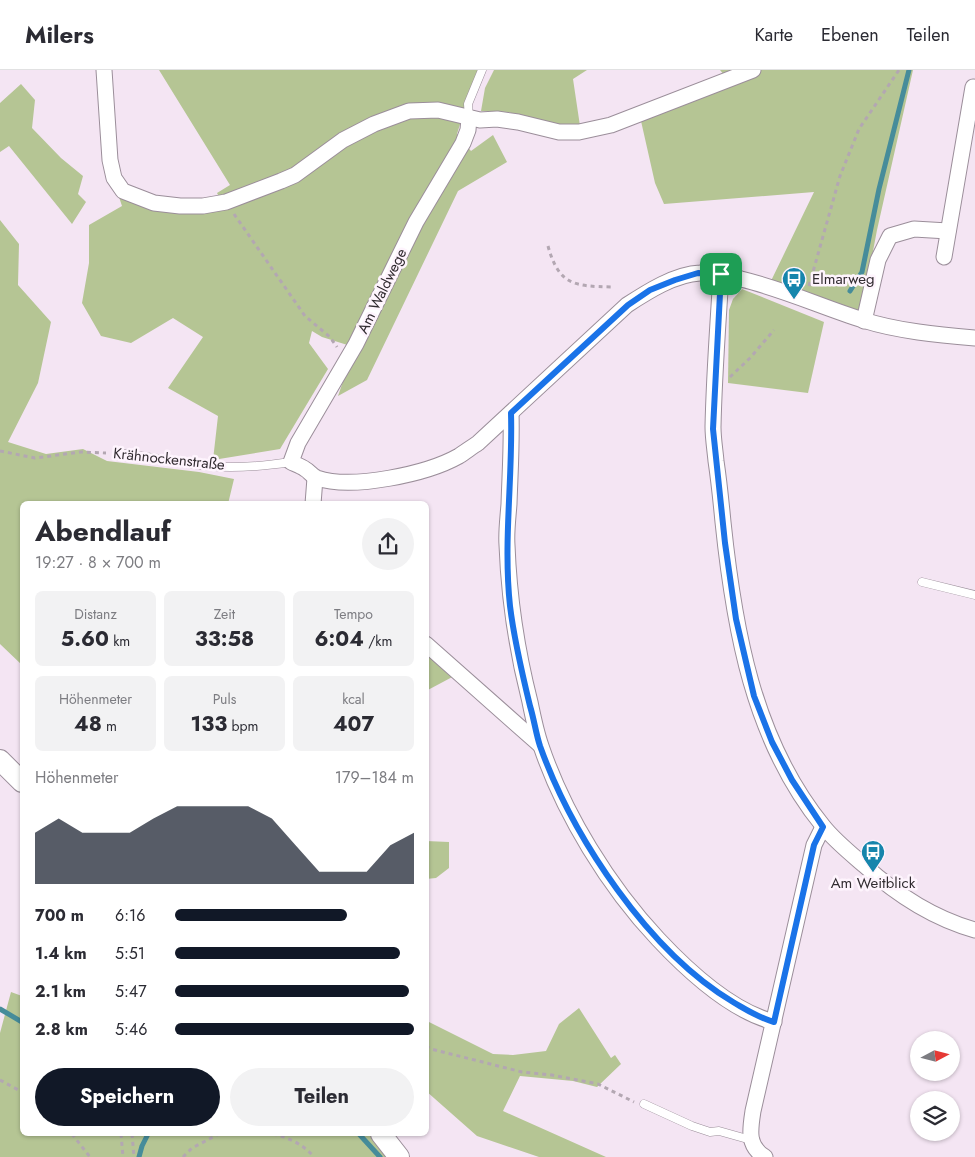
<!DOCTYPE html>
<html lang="de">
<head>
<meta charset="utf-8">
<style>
  body { margin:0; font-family:Jost,sans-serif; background:#f2f2f3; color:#2b2b33; height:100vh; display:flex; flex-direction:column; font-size:19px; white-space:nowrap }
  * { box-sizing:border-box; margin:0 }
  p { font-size:16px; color:#7c7c81 }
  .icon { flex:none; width:28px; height:28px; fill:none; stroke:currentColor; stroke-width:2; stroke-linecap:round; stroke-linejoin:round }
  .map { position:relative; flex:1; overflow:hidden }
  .details { position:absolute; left:20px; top:431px; width:409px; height:635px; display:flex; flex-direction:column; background:#fff; border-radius:8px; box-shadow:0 1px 4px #0004 }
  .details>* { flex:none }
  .needle { width:32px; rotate:83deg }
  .fabs { position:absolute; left:910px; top:961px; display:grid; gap:10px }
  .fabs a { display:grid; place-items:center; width:50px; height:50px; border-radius:50%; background:#fff; box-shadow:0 1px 4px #0004; font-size:25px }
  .pin { position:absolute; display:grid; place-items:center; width:42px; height:42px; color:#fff; margin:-21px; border-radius:10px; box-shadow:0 2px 8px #0006 }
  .round { display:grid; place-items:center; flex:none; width:52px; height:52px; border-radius:26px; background:#f2f2f3 }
  .head { display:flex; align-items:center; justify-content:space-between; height:85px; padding:0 15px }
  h1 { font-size:28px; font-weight:700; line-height:38px }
  .metrics { display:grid; grid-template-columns:repeat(3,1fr); gap:8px; height:85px; padding:5px 15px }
  .metrics div { display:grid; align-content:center; border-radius:8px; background:#f2f2f3; text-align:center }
  .metrics b { font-size:21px; font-weight:700 }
  .metrics small { font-size:14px; font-weight:400 }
  .metrics p { font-size:14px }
  .chart { height:140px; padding:10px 15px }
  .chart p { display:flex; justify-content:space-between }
  .chart svg { width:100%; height:90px; margin-top:5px; fill:#111827; opacity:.7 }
  .button { display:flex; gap:10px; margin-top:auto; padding:10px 15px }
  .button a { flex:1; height:58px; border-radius:30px; background:#111827; color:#fff; font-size:20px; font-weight:700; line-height:58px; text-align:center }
  .button a+a { background:#f2f2f3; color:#2b2b33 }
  ul { padding:0 15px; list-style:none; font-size:16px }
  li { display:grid; grid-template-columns:80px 60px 1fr; align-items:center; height:38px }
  li i { height:12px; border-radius:6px; background:#111827 }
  header { display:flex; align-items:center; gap:30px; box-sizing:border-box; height:70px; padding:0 25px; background:#fff; border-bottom:1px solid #e1e1e2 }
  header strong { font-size:24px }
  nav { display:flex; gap:28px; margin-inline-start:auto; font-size:18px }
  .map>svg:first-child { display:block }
  .green { fill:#b5c594 }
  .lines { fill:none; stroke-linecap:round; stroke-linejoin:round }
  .stream { stroke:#468c9a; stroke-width:5 }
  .lane-casing { stroke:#9b8e9a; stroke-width:9 }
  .street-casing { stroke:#9b8e9a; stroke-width:17 }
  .secondary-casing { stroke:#9b8e9a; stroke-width:22 }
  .path { stroke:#b3a7b2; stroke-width:3; stroke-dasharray:4 4; stroke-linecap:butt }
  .lane { stroke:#fff; stroke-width:8 }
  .street { stroke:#fff; stroke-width:15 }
  .secondary { stroke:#fff; stroke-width:20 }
  .route-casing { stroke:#fff; stroke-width:10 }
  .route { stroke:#1a73e8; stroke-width:6 }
  .labels { text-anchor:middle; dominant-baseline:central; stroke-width:5; stroke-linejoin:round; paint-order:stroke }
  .poi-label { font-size:15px; fill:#322c31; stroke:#fef4fd; text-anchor:start }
  .street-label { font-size:15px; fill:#322c31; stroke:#fef4fd }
</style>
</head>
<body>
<header>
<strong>Milers</strong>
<nav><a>Karte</a><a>Ebenen</a><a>Teilen</a></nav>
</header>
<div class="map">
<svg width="975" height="1087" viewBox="0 0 975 1087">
  <rect width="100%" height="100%" fill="#f4e5f3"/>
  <!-- green -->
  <g class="green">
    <path d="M159 0H479L471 19 457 64 471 81 493 65 507 92 458 121 367 310 338 326 349 294 357 278 322 267 312 261 309 273 328 299 280 379 213 390 218 346 168 318 203 267 173 248 131 273 101 266 82 233 89 193V155L122 136 119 127 127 119 138 123 182 131 219 127 217 123 230 115Z"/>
    <path d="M494 0H587L573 9 580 56 547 54 508 42 481 41 485 18Z"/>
    <path d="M720 0H913L877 160 861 245 770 213 814 122 664 134 655 113 641 51 724 5Z"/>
    <path d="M21 14 35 30 32 58 61 88 83 106 78 124 86 132 72 154 9 76 0 82V33Z"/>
    <path d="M0 150 19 174 18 215 51 252 38 313 8 372 46 384 83 379 107 391 199 402 234 409 228 434H22V595L0 574Z"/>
    <path d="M742 219 824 252 808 323 728 313 729 240 733 229Z"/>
    <path d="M426 579 456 605 426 621Z"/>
    <path d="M426 771 449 772V798L436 808 426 809Z"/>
    <path d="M11 922 22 926V1064H371L390 1087H0V963Z"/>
    <path d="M579 938 611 988 615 985 621 994 597 1017 573 1011 520 1006 503 1041 606 1087H539L477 1066 426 1021V953L429 952 493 984 513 985 546 981 559 954Z"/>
  </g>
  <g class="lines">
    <!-- stream -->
    <g class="stream">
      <path d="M850 221 862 202 879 119 909 0"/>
      <path d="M0 939 22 952"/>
      <path d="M359 1064 380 1087"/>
      <path d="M139 1087 142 1076 148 1064"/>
    </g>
    <!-- lane casing -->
    <g class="lane-casing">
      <g id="lane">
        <path d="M469 48 468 34 482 0"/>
        <path d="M117 383C148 386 178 393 209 396 236 399 264 396 291 392"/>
        <path d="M922 512 975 525"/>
        <path d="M644 1034 692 1056 710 1062 719 1061 751 1070"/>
      </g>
    </g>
    <!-- street casing -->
    <g class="street-casing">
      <g id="street">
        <path d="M104 0 110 90 114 108 123 121 154 133 180 136H203L226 132 281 111 295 105 343 70 374 54 409 41 438 40 480 50 497 49 518 52 559 62H579L611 55 753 0"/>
        <path d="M469 48 468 60 463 73 416 152 356 274 298 373 291 392C295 394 301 396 305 399 309 401 312 406 317 408 352 420 427 404 459 386 465 382 472 377 478 373L627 235C647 222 675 204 700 203 714 202 727 205 741 209 783 219 822 237 863 250 897 261 939 265 975 268"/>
        <path d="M944 187 973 17"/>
        <path d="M721 204C718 255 714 306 713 357 713 368 715 380 716 391 719 411 721 431 723 452 734 558 753 670 823 756 834 770 850 783 864 795 897 825 932 848 975 860"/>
        <path d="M864 251 878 190 890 166 914 159 948 161"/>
        <path d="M511 343C512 373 510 403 509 434 508 448 506 462 507 475 509 529 517 581 530 632 533 647 536 662 541 676 564 744 609 817 658 869 688 901 731 941 774 952"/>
        <path d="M313 434 315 408"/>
        <path d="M426 574 540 675"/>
        <path d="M765 1087C747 1076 750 1060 753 1041L814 775 823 757"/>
      </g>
    </g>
    <!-- secondary casing -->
    <g class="secondary-casing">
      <g id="secondary">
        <path d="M0 690 22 712"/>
        <path d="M381 1064 399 1087"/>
      </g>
    </g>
    <!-- path -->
    <g class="path">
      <path d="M234 144 305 246 330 267 337 277"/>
      <path d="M548 176C559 216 575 216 611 217"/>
      <path d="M809 216 840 106 859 59 899 0"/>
      <path d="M730 307 750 288 774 260"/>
      <path d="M0 381 35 388 81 382 106 383"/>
      <path d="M426 976 431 979 522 1002 552 1005 598 1014 634 1032"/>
      <path d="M0 1010 22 1022"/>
      <path d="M72 1064 90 1087"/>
      <path d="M121 1064 123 1087"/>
      <path d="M132 1064 134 1087"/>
      <path d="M273 1064C289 1068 303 1074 314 1087"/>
      <path d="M183 1087 192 1078 219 1064"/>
    </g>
    <!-- lane -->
    <use href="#lane" class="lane"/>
    <!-- street -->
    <use href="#street" class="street"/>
    <!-- secondary -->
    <use href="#secondary" class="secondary"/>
  </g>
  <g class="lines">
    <!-- route casing -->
    <g class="route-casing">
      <path id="route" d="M698 203 721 204 713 359 725 473 736 549 754 626 772 672 792 710 823 757 814 775 774 952C759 948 747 940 733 932 649 882 573 768 540 676 536 664 534 649 530 636 522 603 514 569 510 536 503 471 513 407 511 343L628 235 650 220 675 210Z"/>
    </g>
    <!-- route -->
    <use href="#route" class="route"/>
  </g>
  <!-- icons -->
  <defs>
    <g id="bus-pin" transform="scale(1.25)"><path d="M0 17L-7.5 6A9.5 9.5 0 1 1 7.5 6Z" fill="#1685ac" stroke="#fef4fd"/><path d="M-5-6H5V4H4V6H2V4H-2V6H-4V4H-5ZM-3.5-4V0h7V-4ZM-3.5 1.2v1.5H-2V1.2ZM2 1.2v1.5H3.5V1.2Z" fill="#fff"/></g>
  </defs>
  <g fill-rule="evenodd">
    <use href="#bus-pin" x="794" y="209"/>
    <use href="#bus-pin" x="873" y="782"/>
  </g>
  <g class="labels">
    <!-- poi labels -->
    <g class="poi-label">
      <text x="812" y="209">Elmarweg</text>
      <text x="873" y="813" text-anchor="middle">Am Weitblick</text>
    </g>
    <!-- street labels -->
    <g class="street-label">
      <text transform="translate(382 221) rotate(-64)">Am Waldwege</text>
      <text transform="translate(169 389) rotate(6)">Krähnockenstraße</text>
    </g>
  </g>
</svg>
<div class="fabs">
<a><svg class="needle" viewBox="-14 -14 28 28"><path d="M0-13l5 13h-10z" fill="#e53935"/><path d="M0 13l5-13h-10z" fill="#7c7c81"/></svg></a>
<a><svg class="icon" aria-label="layers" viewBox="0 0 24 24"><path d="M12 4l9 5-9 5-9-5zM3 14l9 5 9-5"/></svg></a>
</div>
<div class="pin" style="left:721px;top:204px;background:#1e9e55"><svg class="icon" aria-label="arrive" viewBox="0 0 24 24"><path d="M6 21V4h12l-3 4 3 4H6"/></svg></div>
<section class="details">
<div class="head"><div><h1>Abendlauf</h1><p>19:27 · 8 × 700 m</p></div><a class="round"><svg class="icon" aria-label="share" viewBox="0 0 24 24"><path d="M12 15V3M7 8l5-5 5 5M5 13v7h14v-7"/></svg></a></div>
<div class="metrics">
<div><p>Distanz</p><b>5.60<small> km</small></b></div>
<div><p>Zeit</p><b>33:58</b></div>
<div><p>Tempo</p><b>6:04<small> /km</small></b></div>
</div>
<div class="metrics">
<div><p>Höhenmeter</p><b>48<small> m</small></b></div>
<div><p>Puls</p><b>133<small> bpm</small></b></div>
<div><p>kcal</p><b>407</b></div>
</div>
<div class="chart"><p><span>Höhenmeter</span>179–184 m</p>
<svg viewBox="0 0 160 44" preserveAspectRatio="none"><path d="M0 44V19L10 12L20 19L30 19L40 19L50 12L60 6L70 6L80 6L90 6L100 12L110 25L120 38L130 38L140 38L150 25L160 19V44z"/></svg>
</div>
<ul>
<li><b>700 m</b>6:16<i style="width:72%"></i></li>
<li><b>1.4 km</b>5:51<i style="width:94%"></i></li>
<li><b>2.1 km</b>5:47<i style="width:98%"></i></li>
<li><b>2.8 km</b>5:46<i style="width:100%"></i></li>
</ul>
<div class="button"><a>Speichern</a><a>Teilen</a></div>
</section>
</div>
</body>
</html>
